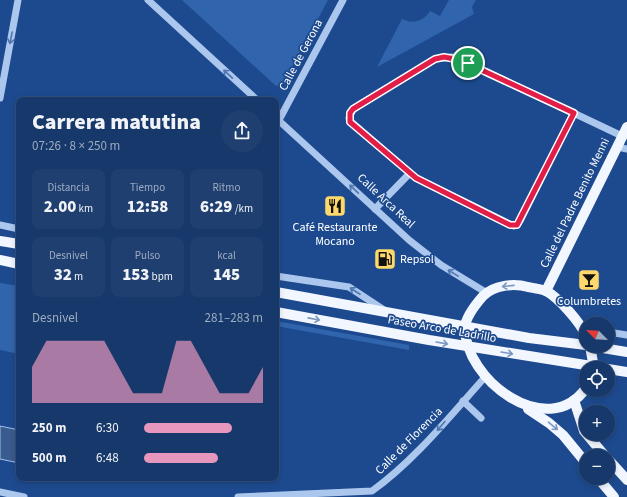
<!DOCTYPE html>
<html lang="es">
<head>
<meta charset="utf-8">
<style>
  body { margin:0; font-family:"Source Sans 3",sans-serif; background:#1f3f71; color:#f1f3f6; height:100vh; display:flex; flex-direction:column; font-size:15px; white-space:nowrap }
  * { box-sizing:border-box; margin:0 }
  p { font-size:13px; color:#9eacc1 }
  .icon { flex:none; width:22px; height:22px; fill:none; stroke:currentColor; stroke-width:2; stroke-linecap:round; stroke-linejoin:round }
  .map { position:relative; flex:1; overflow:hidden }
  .panel { position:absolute; left:16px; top:97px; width:263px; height:384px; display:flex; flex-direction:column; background:#16386b; border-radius:8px; box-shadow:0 2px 6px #0003,0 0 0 1px #35527e }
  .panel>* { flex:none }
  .needle { width:26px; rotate:294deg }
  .tools { position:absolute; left:579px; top:317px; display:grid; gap:8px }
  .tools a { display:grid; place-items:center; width:36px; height:36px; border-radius:50%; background:#16386b; box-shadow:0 2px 6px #0003,0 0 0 1px #35527e; font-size:20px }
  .pin { position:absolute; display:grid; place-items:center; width:34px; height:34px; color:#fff; margin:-17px; border:2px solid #fff; border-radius:50%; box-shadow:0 1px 4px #0007 }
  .round { display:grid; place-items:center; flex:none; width:42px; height:42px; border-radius:21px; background:#1f3f71 }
  .headline { display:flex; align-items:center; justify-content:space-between; height:68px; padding:0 16px }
  h1 { font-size:22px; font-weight:800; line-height:30px }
  .metrics { display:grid; grid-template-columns:repeat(3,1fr); gap:6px; height:68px; padding:4px 16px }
  .metrics div { display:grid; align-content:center; border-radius:8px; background:#1f3f71; text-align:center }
  .metrics b { font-size:17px; font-weight:800 }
  .metrics small { font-size:11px; font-weight:400 }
  .metrics p { font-size:11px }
  .chart { height:112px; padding:8px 16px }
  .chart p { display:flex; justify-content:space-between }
  .chart svg { width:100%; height:72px; margin-top:4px; fill:#e797bd; opacity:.7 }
  ul { padding:0 16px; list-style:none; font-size:13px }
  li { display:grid; grid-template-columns:64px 48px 1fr; align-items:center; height:30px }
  li i { height:10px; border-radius:5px; background:#e797bd }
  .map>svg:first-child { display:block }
  .green { fill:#3064ac }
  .water { fill:#3a5b8d; stroke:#9ec1ef }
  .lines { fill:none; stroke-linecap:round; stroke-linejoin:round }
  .minor { stroke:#abc7ed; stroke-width:7 }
  .major { stroke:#f2f6ff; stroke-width:10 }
  .oneway { stroke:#4f76b0 }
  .oneway2 { stroke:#7d97c1 }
  .route-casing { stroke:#fff; stroke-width:8 }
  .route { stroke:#e11d48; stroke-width:5 }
  .labels { text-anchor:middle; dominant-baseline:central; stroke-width:3.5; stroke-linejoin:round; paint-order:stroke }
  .street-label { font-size:12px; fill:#fff; stroke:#1d4a8f }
  .poi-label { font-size:12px; fill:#fff; stroke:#1d4a8f }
</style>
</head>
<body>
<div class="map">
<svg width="627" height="497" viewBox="0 0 627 497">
  <rect width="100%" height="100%" fill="#1d4a8f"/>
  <!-- green -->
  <g class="green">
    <path d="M182 0H328L282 85 276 86Z"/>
    <path d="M449 0H476L472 7 474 14 377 67 402 19C413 24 423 22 430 11L440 16Z"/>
    <path d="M0 283 19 286V354L0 350Z"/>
    <path d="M276 321 409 345V350L276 326Z"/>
  </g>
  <!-- water -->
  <path class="water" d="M0 426 19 430V463L0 459Z"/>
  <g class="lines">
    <!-- minor -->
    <g class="minor">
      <path d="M148 0 257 100"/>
      <path d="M0 98 18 0"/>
      <path d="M574 113 520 221 517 225 514 226 416 178 350 121 349 118 353 109 435 59 452 57 468 63 622 136"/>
      <path d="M276 118 409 240 441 265 487 293"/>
      <path d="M279 120 343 0"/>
      <path d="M617 147 627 149"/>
      <path d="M375 209 410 173"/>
      <path d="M0 225 19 229"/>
      <path d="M276 276 349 287 384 310"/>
      <path d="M608 332 627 335"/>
      <path d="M463 401 481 418"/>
      <path d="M0 492 24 497"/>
      <path d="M238 497 372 491C415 460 450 416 486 376"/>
    </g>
    <!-- major -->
    <g class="major">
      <path d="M0 241 19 244"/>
      <path d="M0 260 19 264"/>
      <path d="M546 291 627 127"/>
      <path d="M276 292 529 338 586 345"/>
      <path d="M276 312 429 340 604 368"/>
      <path d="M586 336C581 323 558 297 546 291 541 289 534 288 528 287 514 283 494 285 483 296 476 304 466 316 465 327 464 380 548 442 586 388"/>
      <path d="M590 346 594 368"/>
      <path d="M591 346 627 352"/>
      <path d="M608 369 627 372"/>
      <path d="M574 400 584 431 605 456"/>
      <path d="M528 409 549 423 563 435 586 463"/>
      <path d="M608 459 627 480"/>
      <path d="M598 478 614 497"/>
    </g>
  </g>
  <!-- one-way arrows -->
  <defs><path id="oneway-shaft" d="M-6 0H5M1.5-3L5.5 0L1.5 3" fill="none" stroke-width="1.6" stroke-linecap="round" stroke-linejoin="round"/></defs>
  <g class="oneway">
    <use href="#oneway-shaft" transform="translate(11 38) rotate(101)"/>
    <use href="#oneway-shaft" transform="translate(228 74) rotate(-137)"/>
    <use href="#oneway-shaft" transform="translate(354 189) rotate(-137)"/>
    <use href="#oneway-shaft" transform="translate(453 273) rotate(-149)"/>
    <use href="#oneway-shaft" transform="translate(355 291) rotate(-147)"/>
    <use href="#oneway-shaft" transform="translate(441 426) rotate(131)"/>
  </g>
  <g class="oneway2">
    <use href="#oneway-shaft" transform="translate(508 286) rotate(174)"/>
    <use href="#oneway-shaft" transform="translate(314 319) rotate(11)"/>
    <use href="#oneway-shaft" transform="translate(442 343) rotate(10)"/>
    <use href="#oneway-shaft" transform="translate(507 353) rotate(10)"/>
    <use href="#oneway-shaft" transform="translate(553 426) rotate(40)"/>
  </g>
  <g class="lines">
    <!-- route casing -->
    <g class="route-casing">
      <path id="route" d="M444 57 460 60 574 113 517 225H510L416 178 350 122V113L353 109 435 59Z"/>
    </g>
    <!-- route -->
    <use href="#route" class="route"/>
  </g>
  <!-- icons -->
  <defs>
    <g id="restaurant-square" transform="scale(1.15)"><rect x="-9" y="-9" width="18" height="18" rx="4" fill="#fdd86a" stroke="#1d4a8f"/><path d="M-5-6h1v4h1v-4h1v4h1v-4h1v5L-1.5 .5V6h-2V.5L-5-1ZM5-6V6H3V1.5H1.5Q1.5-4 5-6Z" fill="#111"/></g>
    <g id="fuel-square" transform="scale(1.15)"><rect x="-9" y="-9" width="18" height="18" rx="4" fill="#fdd86a" stroke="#1d4a8f"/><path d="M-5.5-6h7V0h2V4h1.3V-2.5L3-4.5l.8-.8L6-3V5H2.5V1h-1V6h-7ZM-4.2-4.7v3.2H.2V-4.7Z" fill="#111"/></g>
    <g id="bar-square" transform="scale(1.15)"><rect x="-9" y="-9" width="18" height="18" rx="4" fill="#fdd86a" stroke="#1d4a8f"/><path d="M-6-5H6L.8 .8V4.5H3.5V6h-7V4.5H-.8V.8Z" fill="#111"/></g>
  </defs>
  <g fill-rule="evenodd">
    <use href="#restaurant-square" x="335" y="206"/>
    <use href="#fuel-square" x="385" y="259"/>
    <use href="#bar-square" x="589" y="280"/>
  </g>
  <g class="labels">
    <!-- street labels -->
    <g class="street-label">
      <text transform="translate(301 55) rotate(-62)">Calle de Gerona</text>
      <text transform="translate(386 201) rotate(43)">Calle Arca Real</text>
      <text transform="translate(575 203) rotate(-64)">Calle del Padre Benito Menni</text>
      <text transform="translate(442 329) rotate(10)">Paseo Arco de Ladrillo</text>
      <text transform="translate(409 441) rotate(-45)">Calle de Florencia</text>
    </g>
    <!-- poi labels -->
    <g class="poi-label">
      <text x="335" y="227">Café Restaurante<tspan x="335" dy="14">Mocano</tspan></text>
      <text x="400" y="259" text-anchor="start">Repsol</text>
      <text x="589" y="301">Columbretes</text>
    </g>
  </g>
</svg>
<div class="tools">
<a><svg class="needle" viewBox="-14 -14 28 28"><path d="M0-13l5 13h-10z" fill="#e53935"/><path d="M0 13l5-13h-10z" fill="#9eacc1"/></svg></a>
<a><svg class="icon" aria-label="locate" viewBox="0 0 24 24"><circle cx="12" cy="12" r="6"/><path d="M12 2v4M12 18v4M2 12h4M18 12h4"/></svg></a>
<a>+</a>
<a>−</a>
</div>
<div class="pin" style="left:468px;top:63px;background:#1e9e55"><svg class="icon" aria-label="arrive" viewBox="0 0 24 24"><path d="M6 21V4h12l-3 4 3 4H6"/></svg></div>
<section class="panel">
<div class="headline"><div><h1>Carrera matutina</h1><p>07:26 · 8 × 250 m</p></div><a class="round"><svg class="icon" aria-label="share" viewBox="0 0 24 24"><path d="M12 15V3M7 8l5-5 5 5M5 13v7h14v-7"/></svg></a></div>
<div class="metrics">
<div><p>Distancia</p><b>2.00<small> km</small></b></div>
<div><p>Tiempo</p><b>12:58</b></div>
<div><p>Ritmo</p><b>6:29<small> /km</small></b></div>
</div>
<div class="metrics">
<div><p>Desnivel</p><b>32<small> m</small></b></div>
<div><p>Pulso</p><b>153<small> bpm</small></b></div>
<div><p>kcal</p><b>145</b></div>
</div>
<div class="chart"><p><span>Desnivel</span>281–283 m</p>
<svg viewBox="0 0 160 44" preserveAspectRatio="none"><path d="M0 44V22L10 6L20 6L30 6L40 6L50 6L60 22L70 38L80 38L90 38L100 6L110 6L120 22L130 38L140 38L150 38L160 22V44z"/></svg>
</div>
<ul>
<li><b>250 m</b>6:30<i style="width:74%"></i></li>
<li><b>500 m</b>6:48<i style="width:62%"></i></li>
</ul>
</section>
</div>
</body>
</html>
